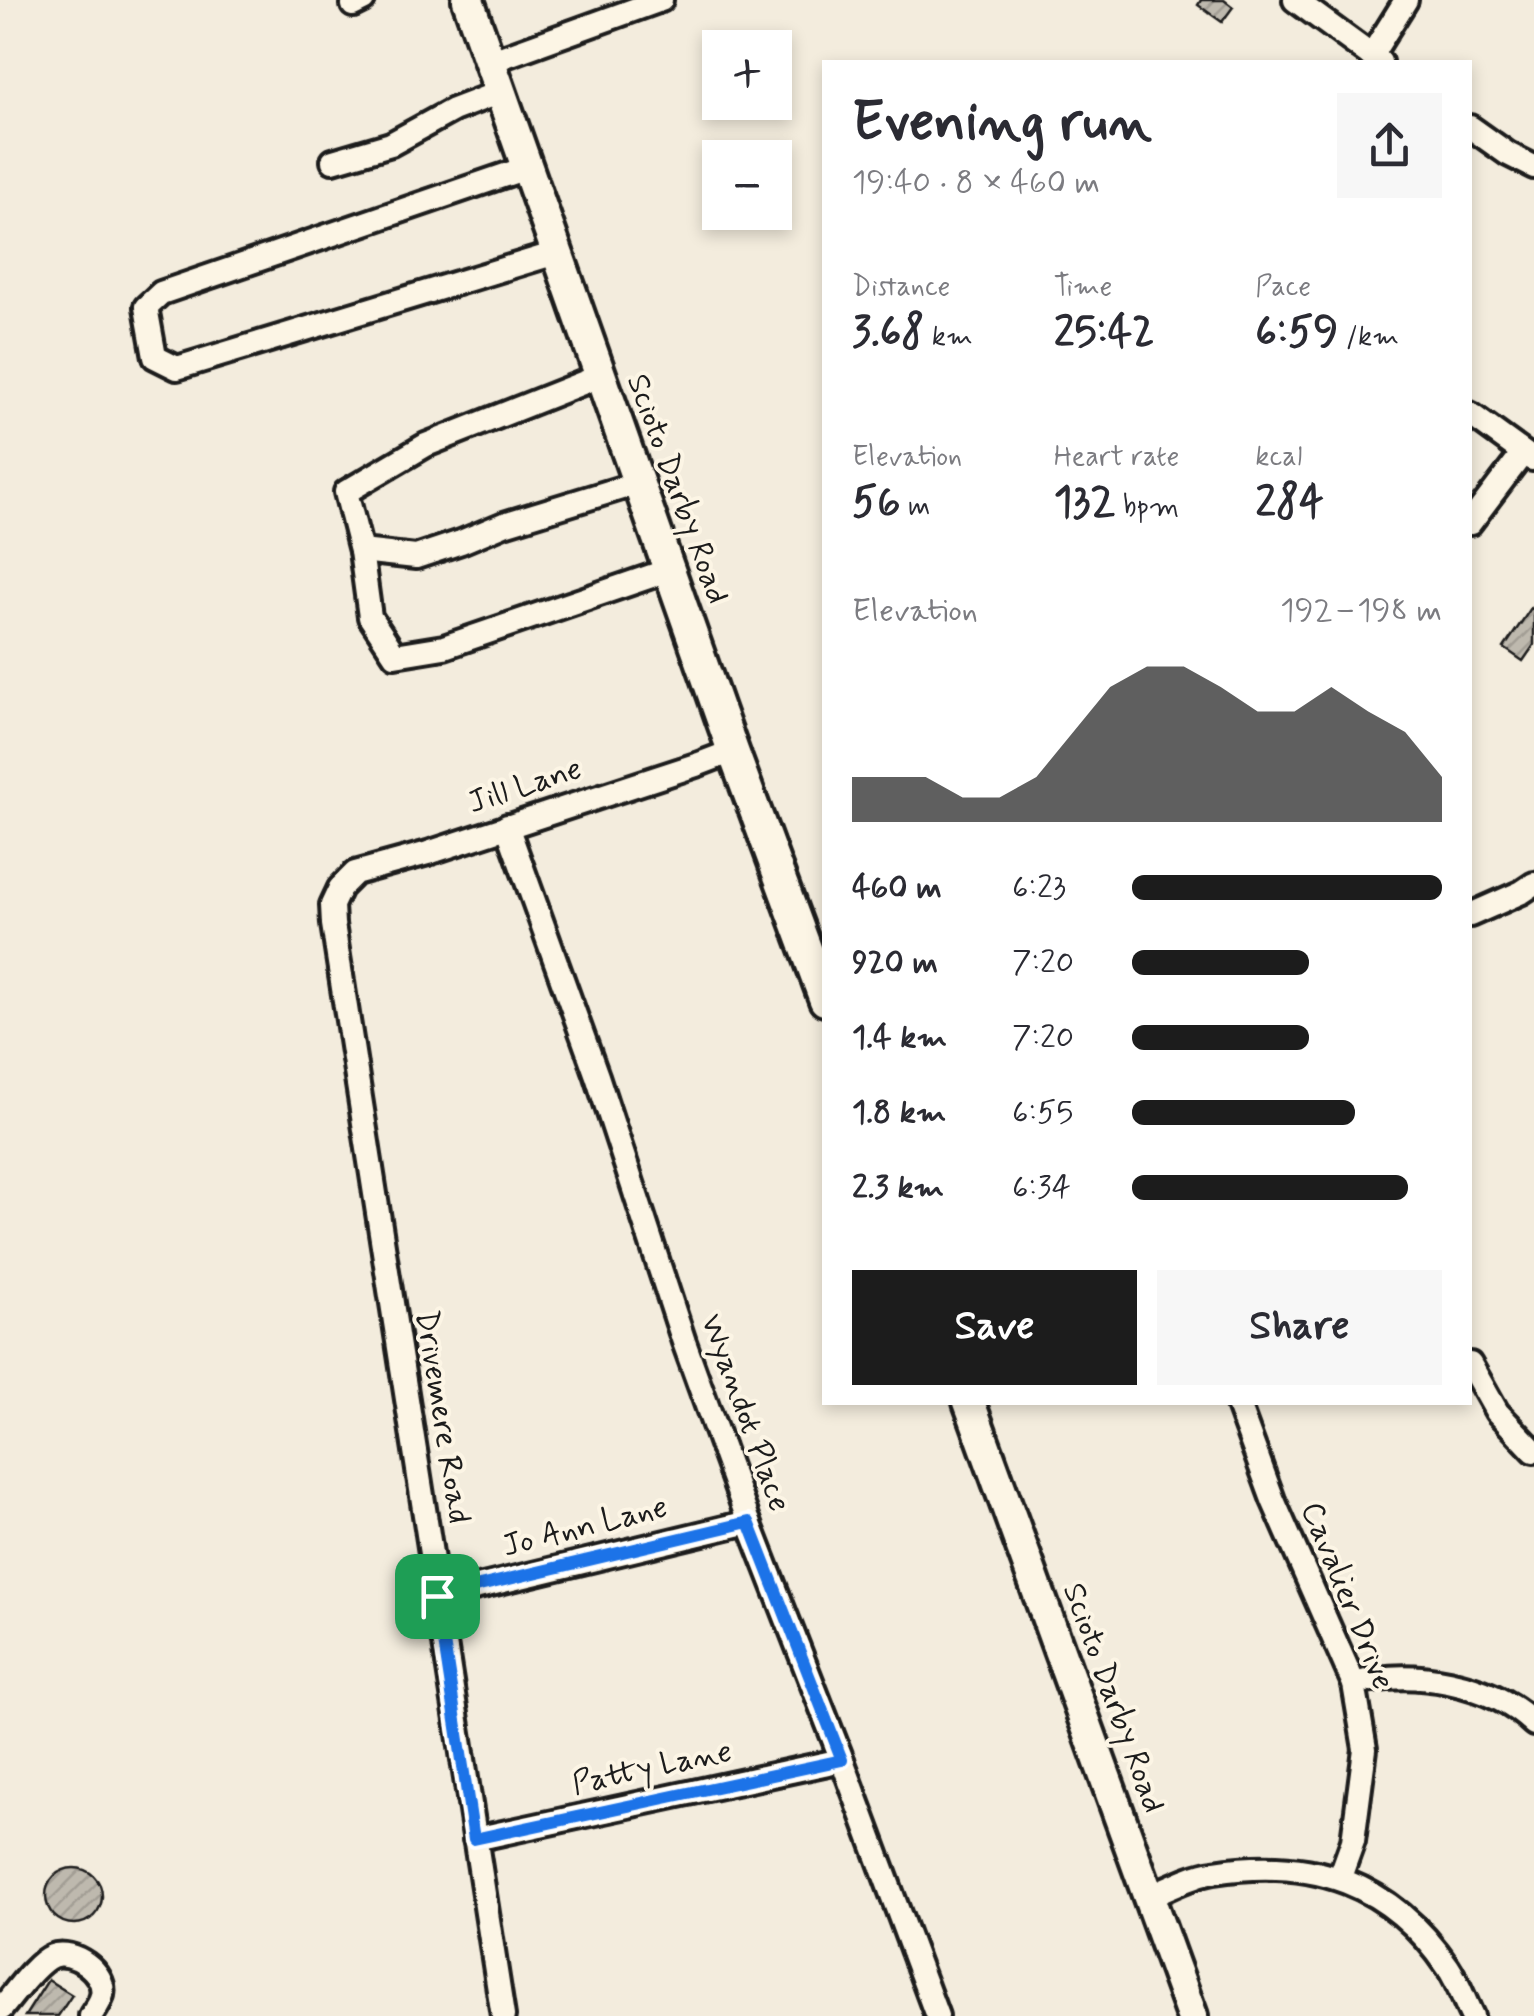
<!DOCTYPE html>
<html lang="en">
<head>
<meta charset="utf-8">
<style>
  body { margin:0; font-family:Mynerve,sans-serif; background:#f7f7f7; color:#2b2b33; height:100vh; display:flex; flex-direction:column; font-size:38px; white-space:nowrap }
  * { box-sizing:border-box; margin:0 }
  p { font-size:32px; color:#7c7c81 }
  .icon { flex:none; width:55px; height:55px; fill:none; stroke:currentColor; stroke-width:2; stroke-linecap:round; stroke-linejoin:round }
  .map { position:relative; flex:1; overflow:hidden }
  .side { position:absolute; left:822px; top:60px; width:650px; height:1345px; display:flex; flex-direction:column; background:#fff; border-radius:0px; box-shadow:0 5px 15px #0003 }
  .side>* { flex:none }
  .tools { position:absolute; left:702px; top:30px; display:grid; gap:20px }
  .tools a { display:grid; place-items:center; width:90px; height:90px; border-radius:0px; background:#fff; box-shadow:0 5px 15px #0003; font-size:50px }
  .pin { position:absolute; display:grid; place-items:center; width:85px; height:85px; color:#fff; margin:-42px; border-radius:20px; box-shadow:0 5px 15px #0006 }
  .round { display:grid; place-items:center; flex:none; width:105px; height:105px; border-radius:0px; background:#f7f7f7 }
  .summary { display:flex; align-items:center; justify-content:space-between; height:170px; padding:0 30px }
  h1 { font-size:55px; font-weight:700; line-height:75px }
  .stats { display:grid; grid-template-columns:repeat(3,1fr); gap:15px; height:170px; padding:10px 30px }
  .stats div { display:grid; align-content:center }
  .stats b { font-size:42px; font-weight:700 }
  .stats small { font-size:28px; font-weight:400 }
  .stats p { font-size:28px }
  .chart { height:280px; padding:20px 30px }
  .chart p { display:flex; justify-content:space-between }
  .chart svg { width:100%; height:180px; margin-top:10px; fill:#1c1c1c; opacity:.7 }
  .button { display:flex; gap:20px; margin-top:auto; padding:20px 30px }
  .button a { flex:1; height:115px; border-radius:0px; background:#1c1c1c; color:#fff; font-size:40px; font-weight:700; line-height:115px; text-align:center }
  .button a+a { background:#f7f7f7; color:#2b2b33 }
  ul { padding:0 30px; list-style:none; font-size:32px }
  li { display:grid; grid-template-columns:160px 120px 1fr; align-items:center; height:75px }
  li i { height:25px; border-radius:12px; background:#1c1c1c }
  .map>svg:first-child { display:block }
  .building { fill:url(#building-hatch); stroke:#1c1c1c; stroke-width:2.5 }
  .lines { fill:none; stroke-linecap:round; stroke-linejoin:round }
  .minor-casing { stroke:#1c1c1c; stroke-width:30 }
  .major-casing { stroke:#1c1c1c; stroke-width:38 }
  .minor { stroke:#fcf5e5; stroke-width:22 }
  .major { stroke:#fcf5e5; stroke-width:30 }
  .route-casing { stroke:#fff; stroke-width:20 }
  .route { stroke:#1a73e8; stroke-width:12 }
  .labels { text-anchor:middle; dominant-baseline:central; stroke-width:8; stroke-linejoin:round; paint-order:stroke }
  .street-label { font-size:32px; fill:#1c1c1c; stroke:#fcf5e5 }
</style>
</head>
<body>
<div class="map">
<svg width="1534" height="2016" viewBox="0 0 1534 2016">
  <defs>
    <pattern id="building-hatch" width="6" height="6" patternUnits="userSpaceOnUse" patternTransform="scale(2.5)"><rect width="6" height="6" fill="#beb9ae"/><path d="M-1 1l2-2M0 6l6-6M5 7l2-2" fill="none" stroke="#a39e95"/></pattern>
  </defs>
  <rect width="100%" height="100%" fill="#f3ecdd"/>
  <filter id="ink" filterUnits="userSpaceOnUse"><feTurbulence type="fractalNoise" baseFrequency=".01" numOctaves="2"/><feDisplacementMap in="SourceGraphic" scale="20" xChannelSelector="R" yChannelSelector="G"/><feConvolveMatrix kernelMatrix="1 2 1 2 8 2 1 2 1" color-interpolation-filters="sRGB"/></filter>
  <g filter="url(#ink)">
    <!-- building -->
    <g class="building">
      <path d="M1201 0H1224L1233 7 1222 22 1198 5Z"/>
      <path d="M1531 608 1534 610V645L1523 661 1504 648Z"/>
      <circle cx="74" cy="1896" r="28"/>
      <path d="M48 1980 72 1995 58 2016H25Z"/>
    </g>
    <g class="lines">
      <!-- minor casing -->
      <g class="minor-casing">
        <g id="minor">
          <path d="M1295 0 1380 62"/>
          <path d="M353 5 363 0"/>
          <path d="M1371 56 1406 0"/>
          <path d="M489 62 661 0"/>
          <path d="M1470 127 1508 154 1534 167"/>
          <path d="M333 161 391 144 453 110 500 92"/>
          <path d="M526 168 161 293 146 307 155 357 177 368 556 253"/>
          <path d="M600 376 426 445 346 492 361 551 416 557 461 542 504 524 638 483"/>
          <path d="M1470 414 1532 459"/>
          <path d="M1470 523 1523 453"/>
          <path d="M361 551 370 617 395 655 444 647 669 570"/>
          <path d="M507 826 597 1076 684 1342 749 1522 842 1760 937 2016"/>
          <path d="M1470 915 1522 892 1534 884"/>
          <path d="M1470 1364 1497 1412 1534 1451"/>
          <path d="M1237 1402 1273 1500 1354 1684 1365 1749 1353 1841 1340 1877"/>
          <path d="M437 1597 749 1522"/>
          <path d="M1354 1684C1411 1668 1491 1682 1534 1724"/>
          <path d="M475 1839 842 1760"/>
          <path d="M1149 1896C1169 1888 1192 1875 1214 1872 1313 1856 1391 1883 1448 1967 1458 1982 1464 2000 1472 2016"/>
          <path d="M2 2008C14 1994 35 1963 52 1956 72 1948 107 1972 102 1995 101 2001 95 2010 91 2016"/>
          <path d="M503 2016 333 924 332 905 340 888 355 873 428 853 699 764 733 751"/>
        </g>
      </g>
      <!-- major casing -->
      <g class="major-casing">
        <g id="major">
          <path d="M468 0 733 751 825 1000"/>
          <path d="M969 1402 1192 2016"/>
        </g>
      </g>
      <!-- minor -->
      <use href="#minor" class="minor"/>
      <!-- major -->
      <use href="#major" class="major"/>
    </g>
  </g>
  <g class="lines" filter="url(#ink)">
    <!-- route casing -->
    <g class="route-casing">
      <path id="route" d="M749 1522 842 1760 474 1839 437 1596Z"/>
    </g>
    <!-- route -->
    <use href="#route" class="route"/>
  </g>
  <g class="labels">
    <!-- street labels -->
    <g class="street-label">
      <text transform="translate(677 489) rotate(70)">Scioto Darby Road</text>
      <text transform="translate(525 786) rotate(-18)">Jill Lane</text>
      <text transform="translate(745 1413) rotate(70)">Wyandot Place</text>
      <text transform="translate(442 1417) rotate(81)">Drivemere Road</text>
      <text transform="translate(585 1527) rotate(-14)">Jo Ann Lane</text>
      <text transform="translate(1347 1596) rotate(68)">Cavalier Drive</text>
      <text transform="translate(1113 1698) rotate(70)">Scioto Darby Road</text>
      <text transform="translate(652 1768) rotate(-12)">Patty Lane</text>
    </g>
  </g>
</svg>
<div class="tools">
<a>+</a>
<a>−</a>
</div>
<div class="pin" style="left:437px;top:1596px;background:#1e9e55"><svg class="icon" aria-label="arrive" viewBox="0 0 24 24"><path d="M6 21V4h12l-3 4 3 4H6"/></svg></div>
<section class="side">
<div class="summary"><div><h1>Evening run</h1><p>19:40 · 8 × 460 m</p></div><a class="round"><svg class="icon" aria-label="share" viewBox="0 0 24 24"><path d="M12 15V3M7 8l5-5 5 5M5 13v7h14v-7"/></svg></a></div>
<div class="stats">
<div><p>Distance</p><b>3.68<small> km</small></b></div>
<div><p>Time</p><b>25:42</b></div>
<div><p>Pace</p><b>6:59<small> /km</small></b></div>
</div>
<div class="stats">
<div><p>Elevation</p><b>56<small> m</small></b></div>
<div><p>Heart rate</p><b>132<small> bpm</small></b></div>
<div><p>kcal</p><b>284</b></div>
</div>
<div class="chart"><p><span>Elevation</span>192–198 m</p>
<svg viewBox="0 0 160 44" preserveAspectRatio="none"><path d="M0 44V33L10 33L20 33L30 38L40 38L50 33L60 22L70 11L80 6L90 6L100 11L110 17L120 17L130 11L140 17L150 22L160 33V44z"/></svg>
</div>
<ul>
<li><b>460 m</b>6:23<i style="width:100%"></i></li>
<li><b>920 m</b>7:20<i style="width:57%"></i></li>
<li><b>1.4 km</b>7:20<i style="width:57%"></i></li>
<li><b>1.8 km</b>6:55<i style="width:72%"></i></li>
<li><b>2.3 km</b>6:34<i style="width:89%"></i></li>
</ul>
<div class="button"><a>Save</a><a>Share</a></div>
</section>
</div>
</body>
</html>
